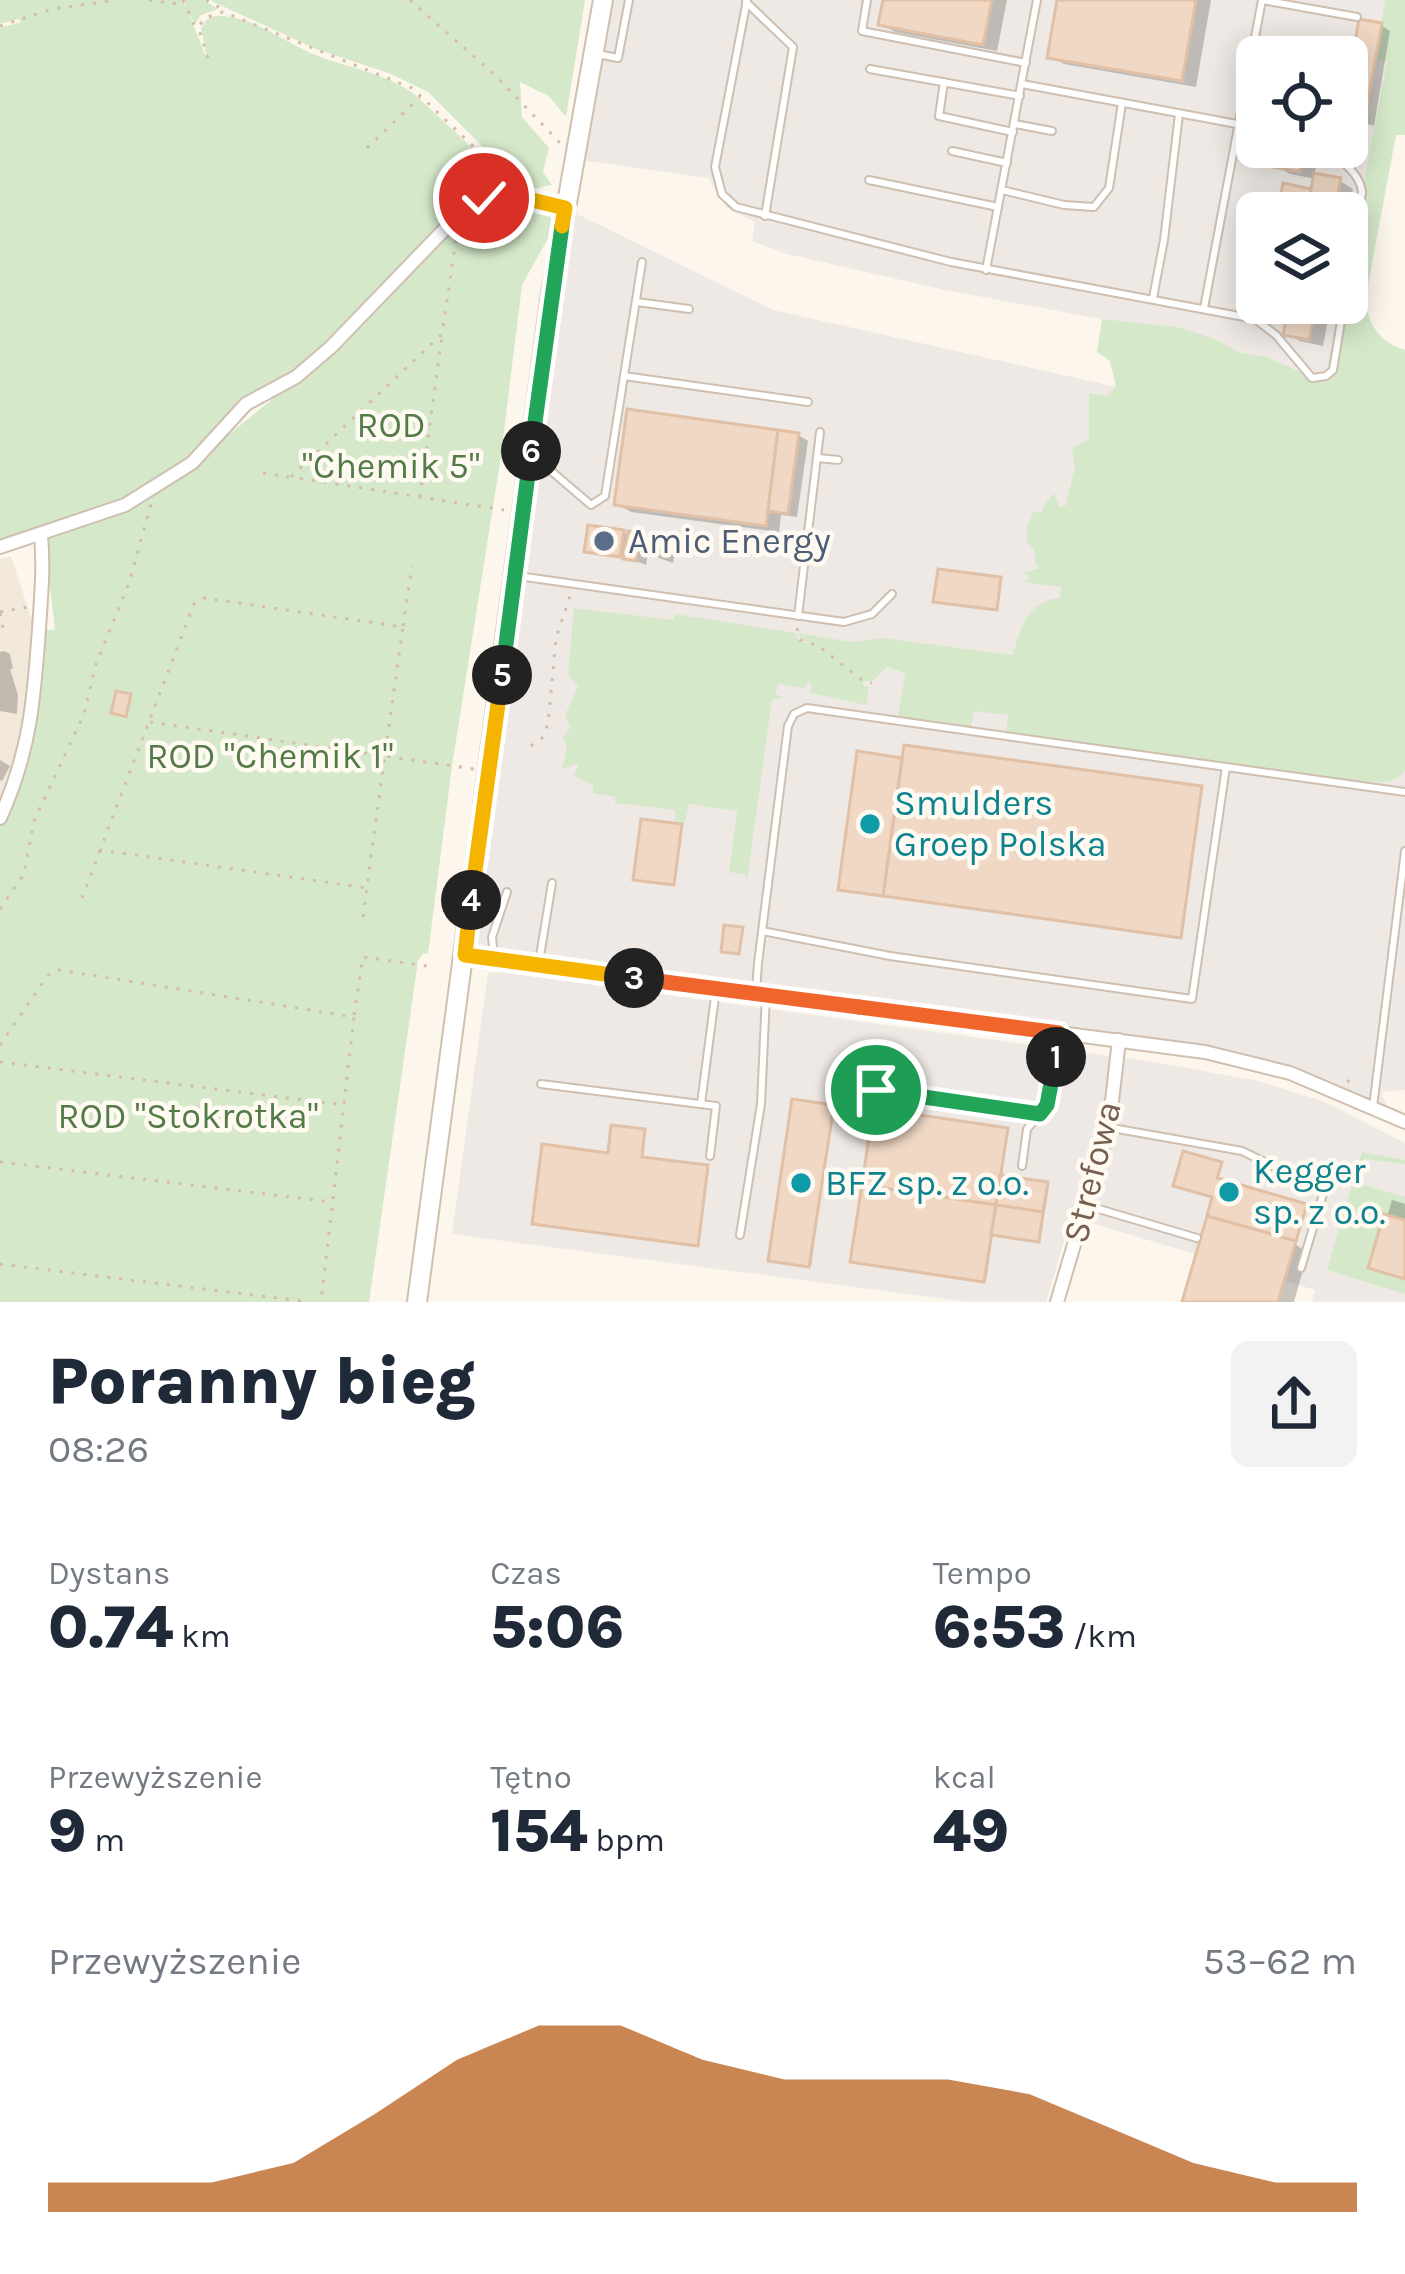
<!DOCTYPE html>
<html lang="pl">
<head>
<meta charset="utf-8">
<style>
  body { margin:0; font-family:Karla,sans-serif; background:#f2f2f3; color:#1f2937; height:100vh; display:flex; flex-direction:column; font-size:45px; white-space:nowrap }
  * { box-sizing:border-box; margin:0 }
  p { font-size:39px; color:#747a83 }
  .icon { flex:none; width:66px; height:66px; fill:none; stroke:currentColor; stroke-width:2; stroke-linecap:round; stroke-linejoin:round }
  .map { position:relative; height:1302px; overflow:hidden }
  .drawer { display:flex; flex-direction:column; background:#fff; flex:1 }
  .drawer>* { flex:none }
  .controls { position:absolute; left:1236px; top:36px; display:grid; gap:24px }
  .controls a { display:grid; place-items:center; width:132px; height:132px; border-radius:18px; background:#fff; box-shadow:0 6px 30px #0003; font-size:60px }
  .pin { position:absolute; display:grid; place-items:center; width:102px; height:102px; color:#fff; margin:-51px; border:6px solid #fff; border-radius:50%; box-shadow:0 3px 12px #0007 }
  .km { position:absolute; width:60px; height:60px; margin:-30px; border-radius:50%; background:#222; color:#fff; font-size:33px; line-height:60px; text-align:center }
  .round { display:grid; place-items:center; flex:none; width:126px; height:126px; border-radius:18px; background:#f2f2f3 }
  .head { display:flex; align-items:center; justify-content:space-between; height:204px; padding:0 48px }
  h1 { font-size:66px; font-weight:800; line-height:90px }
  .figures { display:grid; grid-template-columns:repeat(3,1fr); gap:18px; height:204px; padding:12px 48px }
  .figures div { display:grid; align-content:center }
  .figures b { font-size:60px; font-weight:800 }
  .figures small { font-size:33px; font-weight:400 }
  .figures p { font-size:33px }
  .chart { height:336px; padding:24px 48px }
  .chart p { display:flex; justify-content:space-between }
  .chart svg { width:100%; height:216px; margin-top:12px; fill:#b45309; opacity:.7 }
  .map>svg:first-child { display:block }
  .residential { fill:#f3e9da }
  .industrial { fill:#eee9e4; fill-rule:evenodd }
  .green { fill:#d5e9ca }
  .shadow { fill:#0003 }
  .building { fill:#f0d8c5; stroke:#e1c0a6; stroke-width:3 }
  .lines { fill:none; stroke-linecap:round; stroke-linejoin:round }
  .service-casing { stroke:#cebfb1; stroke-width:10 }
  .minor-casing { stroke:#cebfb1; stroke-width:16 }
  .secondary-casing { stroke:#d0c0af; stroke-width:22 }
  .path { stroke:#d5bca7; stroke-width:3; stroke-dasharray:3 9; stroke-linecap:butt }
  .service { stroke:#fff; stroke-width:6 }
  .minor { stroke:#fff; stroke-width:12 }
  .secondary { stroke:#fff; stroke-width:18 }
  .split-1-casing { stroke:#fff; stroke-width:24 }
  .split-2-casing { stroke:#fff; stroke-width:24 }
  .split-3-casing { stroke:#fff; stroke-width:24 }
  .split-4-casing { stroke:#fff; stroke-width:24 }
  .split-5-casing { stroke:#fff; stroke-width:24 }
  .split-6-casing { stroke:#fff; stroke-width:24 }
  .split-7-casing { stroke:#fff; stroke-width:24 }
  .split-8-casing { stroke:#fff; stroke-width:24 }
  .split-1 { stroke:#22a559; stroke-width:15 }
  .split-2 { stroke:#f0652b; stroke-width:15 }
  .split-3 { stroke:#f0652b; stroke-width:15 }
  .split-4 { stroke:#f5b400; stroke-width:15 }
  .split-5 { stroke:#f5b400; stroke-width:15 }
  .split-6 { stroke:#22a559; stroke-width:15 }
  .split-7 { stroke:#22a559; stroke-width:15 }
  .split-8 { stroke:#f5b400; stroke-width:15 }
  .service-dot { fill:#5c6f8a; stroke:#fefaf2; stroke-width:4.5 }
  .culture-dot { fill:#0f9aa8; stroke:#fefaf2; stroke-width:4.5 }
  .labels { text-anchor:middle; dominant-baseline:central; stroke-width:9; stroke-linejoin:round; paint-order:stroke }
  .park-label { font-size:36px; fill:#547b47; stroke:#fefaf2 }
  .service-label { font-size:36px; fill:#4e5e75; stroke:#fefaf2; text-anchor:start }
  .culture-label { font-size:36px; fill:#0d838f; stroke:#fefaf2; text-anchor:start }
  .street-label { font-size:36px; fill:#765f4f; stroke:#fefaf2 }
</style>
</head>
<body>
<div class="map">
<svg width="1405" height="1302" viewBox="0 0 1405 1302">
  <rect width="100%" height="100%" fill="#fcf6ec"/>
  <!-- residential -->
  <path class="residential" d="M11 556 35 630 32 724 0 818V559Z"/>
  <!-- industrial -->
  <g class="industrial">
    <path d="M603 0H1385L1376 59 1387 61 1347 267V213H1257V303H1340L1324 383 1266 357 1241 353 1213 338 1177 328 1122 323 945 290 787 254 752 241 755 222 727 208 708 178 574 159ZM1257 57H1347V147H1257Z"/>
    <path d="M565 208 773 310 1336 436 1405 456V1090L1381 1092 1388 1109 1253 1062 465 955Z"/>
    <path d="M501 972 1146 1061 1254 1080 1323 1101 1405 1143V1302H1312L1315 1290 1071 1217 1046 1302H968L452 1234 488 973Z"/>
  </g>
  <!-- green -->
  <g class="green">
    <path d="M0 0H182L186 7 184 0H204L218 9 201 15 195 24 189 14 207 59 201 28C206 19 211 15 223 16 256 18 287 44 318 56 349 68 385 73 413 93L523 195 483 193 464 202 327 347 273 386 205 447 129 501 0 542V28L21 22 19 19 0 24Z"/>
    <path d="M209 0H585L566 117 549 96 520 82 522 117 549 148 543 172 552 185 526 190 428 92 391 74 316 49Z"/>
    <path d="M1385 0H1405V135H1396L1365 301C1369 326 1380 342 1405 350V771C1391 788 1367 781 1347 780L1006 732 1008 715 974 711 971 727 898 717 905 673 887 667 873 681H863V685L869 687 866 705 806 692 811 690V680L804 688 778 684 775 694 785 698 772 699 746 888V875L729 872 737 811 689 804 685 823 675 821V810L615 803V797L593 793V785L574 776 579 763 562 769 567 749 563 737 570 728 565 715 578 686 568 674 574 608 673 620 675 614 795 633 800 642 814 644 801 640 798 633 852 642 882 638 1013 655C1020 628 1028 600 1060 598L1061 587 1022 582 1030 579 1024 573 1040 568 1036 564 1034 550 1027 542V527L1034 511 1043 513 1042 508 1054 493 1059 507 1066 505 1075 467 1072 448 1089 439V393L1106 396 1116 387 1110 361 1097 352 1102 319 1177 327 1213 338 1241 353 1266 357 1324 382 1340 303H1347V267L1387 62 1375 59Z"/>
    <path d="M491 201C517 202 540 211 565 208L522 285 501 456 452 766 428 954 423 953 418 961 369 1302H0V818L20 774 35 630H55L44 536 125 506 212 448 296 380 468 210Z"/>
    <path d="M1362 1152 1405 1160V1164L1364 1159 1357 1183 1405 1197V1294L1327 1270Z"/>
  </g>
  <!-- shadow -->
  <g class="shadow">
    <path d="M886 0H1007L997 51 895 32 881 24Z"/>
    <path d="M1060 0H1211L1196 87 1064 64 1050 56Z"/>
    <path d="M1381 25 1390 31 1374 126 1347 118V106Z"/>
    <path d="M1279 147H1320L1314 176 1340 181 1353 189 1347 222V213H1280L1313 192 1316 179 1290 174 1276 166Z"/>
    <path d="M1263 303H1331L1323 346 1300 341 1286 333 1290 313Z"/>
    <path d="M629 412 798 435 808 441 797 517 781 515 779 532 631 512 617 504Z"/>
    <path d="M623 533 640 536 649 542V546L675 552 673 563 648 554 646 565 622 555 589 551Z"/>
    <path d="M4 651 10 654 13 669H10L18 695 17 714 0 711V652Z"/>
    <path d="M860 755 1201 789 1182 937 843 890Z"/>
    <path d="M0 760 10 766 2 781 0 780Z"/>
    <path d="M833 1108 811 1266 773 1260Z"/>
    <path d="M1007 1131 1001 1178 1049 1186 1040 1241 993 1234 986 1281 855 1262Z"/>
    <path d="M644 1132 643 1160 709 1169 699 1245 537 1224Z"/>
    <path d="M1185 1155 1222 1166 1218 1181 1307 1207 1296 1245 1308 1252 1294 1302H1185L1216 1196Z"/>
    <path d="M1392 1200 1405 1204V1277L1372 1267Z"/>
  </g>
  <!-- building -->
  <g class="building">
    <path d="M883 0H992L983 45 878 25Z"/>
    <path d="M1057 0H1196L1182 81 1047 58Z"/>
    <path d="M1359 19 1382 23 1364 122 1347 119V88Z"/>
    <path d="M1276 147H1305L1300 172 1273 167Z"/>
    <path d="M1314 173 1341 178 1334 213H1306Z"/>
    <path d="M1283 183 1311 189 1306 213H1277Z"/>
    <path d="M1289 303H1317L1309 340 1283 335Z"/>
    <path d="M627 409 778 430 766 526 614 505Z"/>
    <path d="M778 430 799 433 788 514 768 511Z"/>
    <path d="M588 525 624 530 620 557 584 552Z"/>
    <path d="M628 531 641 533 636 561 623 559Z"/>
    <path d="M938 569 1001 577 997 610 933 602Z"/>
    <path d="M116 691 131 694 126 717 111 713Z"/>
    <path d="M904 745 1202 786 1181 938 883 896Z"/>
    <path d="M857 751 902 758 883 896 838 890Z"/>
    <path d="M641 819 682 824 674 885 633 880Z"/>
    <path d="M724 925 743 927 739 954 721 952Z"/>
    <path d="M792 1099 834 1105 809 1267 768 1261Z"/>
    <path d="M873 1108 1008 1128 996 1205 862 1185Z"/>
    <path d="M611 1125 645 1129 642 1157 708 1165 698 1246 532 1224 542 1144 608 1153Z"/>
    <path d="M1183 1151 1222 1162 1217 1178 1307 1204 1296 1241 1207 1216 1212 1197 1173 1186Z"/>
    <path d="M1000 1175 1048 1182 1043 1212 996 1205Z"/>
    <path d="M862 1185 996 1205 984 1282 850 1262Z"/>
    <path d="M996 1205 1043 1212 1039 1242 991 1235Z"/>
    <path d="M1384 1214 1405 1220V1279L1368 1268Z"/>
    <path d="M1207 1216 1296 1241 1278 1302H1182Z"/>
  </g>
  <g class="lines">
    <!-- service casing -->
    <g class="service-casing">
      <g id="service">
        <path d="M747 0 715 167 722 194 736 207 951 262 1255 319 1276 335 1312 378 1326 376 1333 370 1344 303"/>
        <path d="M867 0 862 31 1026 63"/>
        <path d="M746 2 793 47 765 216"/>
        <path d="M597 54 618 58 629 0"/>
        <path d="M1346 57 1348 46"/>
        <path d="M870 69 1020 96"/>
        <path d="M944 82 939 116 1013 132"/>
        <path d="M1022 84 1237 124"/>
        <path d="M1015 124 1052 131"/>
        <path d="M1333 147C1341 166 1359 170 1362 192L1347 285"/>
        <path d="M952 151 1007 163"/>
        <path d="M869 180 998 207"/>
        <path d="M1002 190 1064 205 1094 207 1109 188 1122 103"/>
        <path d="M986 270 1037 0"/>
        <path d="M1153 298 1164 240 1179 114"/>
        <path d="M637 302 689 309"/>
        <path d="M1204 308 1262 0 1357 17"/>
        <path d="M624 376 808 402"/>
        <path d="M536 458 591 505 605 496 642 262"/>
        <path d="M818 458 838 460"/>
        <path d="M518 576 844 622 872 614 892 594"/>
        <path d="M798 616 820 432"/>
        <path d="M1226 767 1405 792"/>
        <path d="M494 958 492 937 507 892"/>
        <path d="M539 962 552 883"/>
        <path d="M756 991 758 963 788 726 794 714 807 708 1226 767 1192 999 890 956 762 931"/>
        <path d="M541 1084 716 1106 710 1156"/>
        <path d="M876 1090 1040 1114 1047 1104 1059 1036"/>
        <path d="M701 1104 716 989"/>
        <path d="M1373 1107 1405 851"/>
        <path d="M1112 1128 1242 1151 1324 1191 1301 1268"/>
        <path d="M1022 1166 1027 1129 1040 1114"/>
        <path d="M1085 1205 1197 1238"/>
        <path d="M740 1235 761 1104 766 995"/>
      </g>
    </g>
    <!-- minor casing -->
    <g class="minor-casing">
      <g id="minor">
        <path d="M0 547 125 505 192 463 246 404 296 377 331 347 468 205C498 189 534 199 565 208"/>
        <path d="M0 818C30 752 34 700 39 629 41 598 44 567 41 536"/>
        <path d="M465 955 1205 1052 1290 1073 1405 1122"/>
        <path d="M1057 1302 1109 1127 1119 1040"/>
      </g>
    </g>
    <!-- secondary casing -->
    <g class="secondary-casing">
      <path id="secondary" d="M417 1302 551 293 603 0"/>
    </g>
    <!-- path -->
    <g class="path">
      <path d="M149 0 184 5"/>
      <path d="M183 0 197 31"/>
      <path d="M206 0 226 11"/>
      <path d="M410 0 497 77 561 144"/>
      <path d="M0 26 52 9 117 0"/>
      <path d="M208 58 198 27 205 18 223 12 412 88 513 184"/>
      <path d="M367 148 420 97"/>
      <path d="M456 240 442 334 291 477 504 510"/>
      <path d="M263 473 289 477"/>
      <path d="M420 497 442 336"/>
      <path d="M0 612 28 607"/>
      <path d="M0 613 3 628"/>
      <path d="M403 626 412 566"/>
      <path d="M797 628 800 640 817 645 863 681 872 683"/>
      <path d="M150 722 474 769"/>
      <path d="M531 746 542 738 548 724 556 638 570 596"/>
      <path d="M82 898 100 851"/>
      <path d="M0 909 24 874 34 821 84 714 96 664 129 583 151 504"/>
      <path d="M363 917C376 820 389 724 403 627L204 598 194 604 100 850 367 888"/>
      <path d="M354 1015 363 957 434 967"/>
      <path d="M0 1045 48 975 59 970 354 1017 321 1302"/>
      <path d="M0 1062 344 1105"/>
      <path d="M1347 1082 1356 1076"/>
      <path d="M0 1162 332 1202"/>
      <path d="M0 1264 310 1302"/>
    </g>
    <!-- service -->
    <use href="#service" class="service"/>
    <!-- minor -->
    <use href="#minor" class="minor"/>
    <!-- secondary -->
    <use href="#secondary" class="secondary"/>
  </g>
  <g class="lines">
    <!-- split-1 casing -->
    <g class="split-1-casing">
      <path id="split-1" d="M876 1090 1040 1114 1047 1105 1056 1057"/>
    </g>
    <!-- split-2 casing -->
    <g class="split-2-casing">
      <path id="split-2" d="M859 1007 1059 1033 1056 1057"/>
    </g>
    <!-- split-3 casing -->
    <g class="split-3-casing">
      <path id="split-3" d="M634 978 859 1007"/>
    </g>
    <!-- split-4 casing -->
    <g class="split-4-casing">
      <path id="split-4" d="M471 900 465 955 634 978"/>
    </g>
    <!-- split-5 casing -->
    <g class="split-5-casing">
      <path id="split-5" d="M471 900 502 675"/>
    </g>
    <!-- split-6 casing -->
    <g class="split-6-casing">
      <path id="split-6" d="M502 675 531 451"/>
    </g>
    <!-- split-7 casing -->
    <g class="split-7-casing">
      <path id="split-7" d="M531 451 562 226"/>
    </g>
    <!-- split-8 casing -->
    <g class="split-8-casing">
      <path id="split-8" d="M484 198H524L565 208 562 226"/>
    </g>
    <!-- split-1 -->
    <use href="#split-1" class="split-1"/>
    <!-- split-2 -->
    <use href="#split-2" class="split-2"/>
    <!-- split-3 -->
    <use href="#split-3" class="split-3"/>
    <!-- split-4 -->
    <use href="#split-4" class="split-4"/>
    <!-- split-5 -->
    <use href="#split-5" class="split-5"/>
    <!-- split-6 -->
    <use href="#split-6" class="split-6"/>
    <!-- split-7 -->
    <use href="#split-7" class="split-7"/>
    <!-- split-8 -->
    <use href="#split-8" class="split-8"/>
  </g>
  <!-- markers -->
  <circle class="service-dot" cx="604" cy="541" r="12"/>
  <g class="culture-dot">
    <circle cx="870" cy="824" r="12"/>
    <circle cx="801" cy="1183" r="12"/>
    <circle cx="1229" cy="1192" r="12"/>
  </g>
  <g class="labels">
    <!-- park labels -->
    <g class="park-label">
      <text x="391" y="425">ROD<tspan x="391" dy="41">"Chemik 5"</tspan></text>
      <text x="270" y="756">ROD "Chemik 1"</text>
      <text x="188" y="1116">ROD "Stokrotka"</text>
    </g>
    <!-- service labels -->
    <g class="service-label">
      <text x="628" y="541">Amic Energy</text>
    </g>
    <!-- culture labels -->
    <g class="culture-label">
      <text x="894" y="803">Smulders<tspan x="894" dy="41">Groep Polska</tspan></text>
      <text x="1253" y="1171">Kegger<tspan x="1253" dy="41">sp. z o.o.</tspan></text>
      <text x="825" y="1183">BFZ sp. z o.o.</text>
    </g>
    <!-- street labels -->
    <g class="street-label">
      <text transform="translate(1092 1172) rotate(-76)">Strefowa</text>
    </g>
  </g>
</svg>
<div class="controls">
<a><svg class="icon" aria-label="locate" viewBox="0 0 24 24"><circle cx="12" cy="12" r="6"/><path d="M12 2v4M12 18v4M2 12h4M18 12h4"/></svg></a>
<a><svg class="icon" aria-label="layers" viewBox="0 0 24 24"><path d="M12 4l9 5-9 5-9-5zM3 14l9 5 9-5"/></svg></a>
</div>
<div class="pin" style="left:876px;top:1090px;background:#1e9e55"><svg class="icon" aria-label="arrive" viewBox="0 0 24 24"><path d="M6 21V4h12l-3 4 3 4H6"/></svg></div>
<div class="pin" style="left:484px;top:198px;background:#d93025"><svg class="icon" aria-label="check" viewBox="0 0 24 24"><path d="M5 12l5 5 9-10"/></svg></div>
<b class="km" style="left:1056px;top:1057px">1</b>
<b class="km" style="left:634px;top:978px">3</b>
<b class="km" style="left:471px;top:900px">4</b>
<b class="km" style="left:502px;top:675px">5</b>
<b class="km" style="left:531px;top:451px">6</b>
</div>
<section class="drawer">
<div class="head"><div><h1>Poranny bieg</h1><p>08:26</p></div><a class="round"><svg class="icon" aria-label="share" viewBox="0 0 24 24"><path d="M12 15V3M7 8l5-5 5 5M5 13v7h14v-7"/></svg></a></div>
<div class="figures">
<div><p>Dystans</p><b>0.74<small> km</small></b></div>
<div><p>Czas</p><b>5:06</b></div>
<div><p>Tempo</p><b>6:53<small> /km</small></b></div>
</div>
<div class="figures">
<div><p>Przewyższenie</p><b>9<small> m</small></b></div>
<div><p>Tętno</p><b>154<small> bpm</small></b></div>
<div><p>kcal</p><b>49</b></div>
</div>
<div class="chart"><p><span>Przewyższenie</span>53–62 m</p>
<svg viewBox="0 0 160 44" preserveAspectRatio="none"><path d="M0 44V38L10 38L20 38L30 34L40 24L50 13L60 6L70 6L80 13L90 17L100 17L110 17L120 20L130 27L140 34L150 38L160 38V44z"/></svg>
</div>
</section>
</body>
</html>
